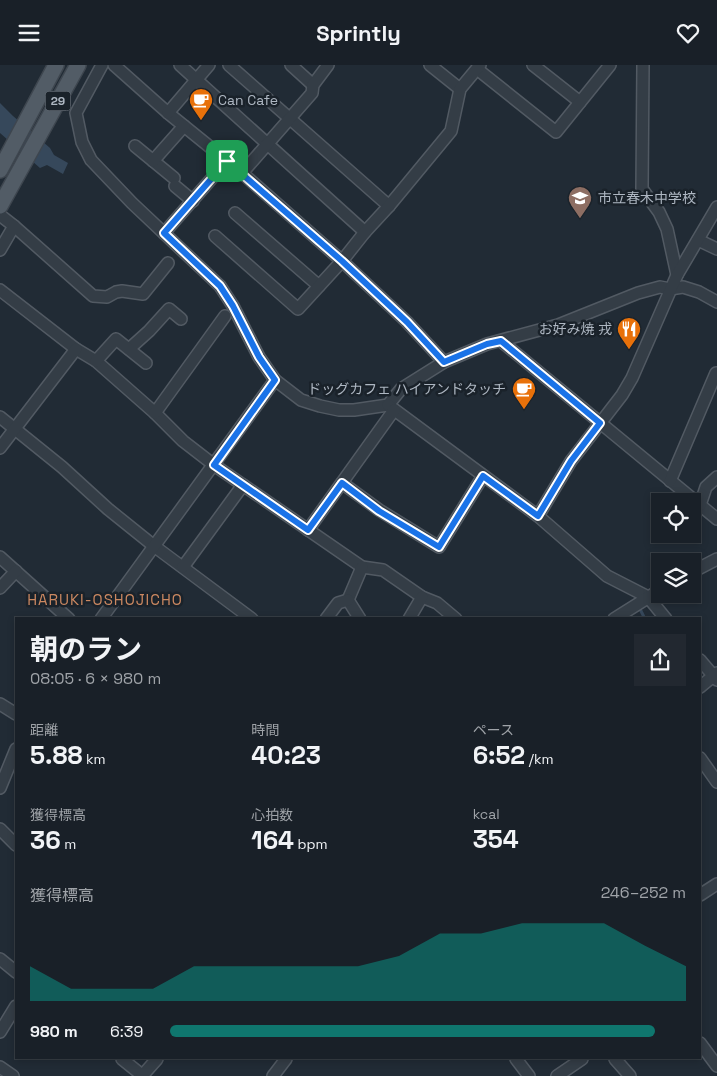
<!DOCTYPE html>
<html lang="ja">
<head>
<meta charset="utf-8">
<style>
  body { margin:0; font-family:"Space Grotesk","Noto Sans JP",sans-serif; background:#222830; color:#f1f3f6; height:100vh; display:flex; flex-direction:column; font-size:19px; white-space:nowrap }
  * { box-sizing:border-box; margin:0 }
  p { font-size:16px; color:#9fa3a8 }
  .icon { flex:none; width:28px; height:28px; fill:none; stroke:currentColor; stroke-width:2; stroke-linecap:round; stroke-linejoin:round }
  .map { position:relative; flex:1; overflow:hidden }
  .details { position:absolute; left:15px; top:552px; width:686px; height:442px; display:flex; flex-direction:column; background:#192028; border-radius:0px; box-shadow:0 2px 8px #0003,0 0 0 1px #373e45 }
  .details>* { flex:none }
  .controls { position:absolute; left:651px; top:428px; display:grid; gap:10px }
  .controls a { display:grid; place-items:center; width:50px; height:50px; border-radius:0px; background:#192028; box-shadow:0 2px 8px #0003,0 0 0 1px #373e45; font-size:25px }
  .pin { position:absolute; display:grid; place-items:center; width:42px; height:42px; color:#fff; margin:-21px; border-radius:10px; box-shadow:0 2px 8px #0006 }
  .round { display:grid; place-items:center; flex:none; width:52px; height:52px; border-radius:0px; background:#222830 }
  .headline { display:flex; align-items:center; justify-content:space-between; height:85px; padding:0 15px }
  h1 { font-size:28px; font-weight:700; line-height:38px }
  .figures { display:grid; grid-template-columns:repeat(3,1fr); gap:8px; height:85px; padding:5px 15px }
  .figures div { display:grid; align-content:center }
  .figures b { font-size:25px; font-weight:700 }
  .figures small { font-size:14px; font-weight:400 }
  .figures p { font-size:14px }
  .chart { height:140px; padding:10px 15px }
  .chart p { display:flex; justify-content:space-between }
  .chart svg { width:100%; height:90px; margin-top:5px; fill:#0f766e; opacity:.7 }
  ul { padding:0 15px; list-style:none; font-size:16px }
  li { display:grid; grid-template-columns:80px 60px 1fr; align-items:center; height:38px }
  li i { height:12px; border-radius:6px; background:#0f766e }
  header { display:flex; justify-content:space-between; align-items:center; height:65px; padding:0 15px; background:#192028; font-size:22px; font-weight:700 }
  .map>svg:first-child { display:block }
  .water { fill:#36485b }
  .lines { fill:none; stroke-linecap:round; stroke-linejoin:round }
  .stream { stroke:#36485b; stroke-width:3 }
  .minor-casing { stroke:#525a63; stroke-width:14 }
  .major-casing { stroke:#3e464f; stroke-width:18 }
  .minor { stroke:#343d46; stroke-width:11 }
  .major { stroke:#525c66; stroke-width:15 }
  .route-casing { stroke:#fff; stroke-width:10 }
  .route { stroke:#1a73e8; stroke-width:6 }
  .labels { text-anchor:middle; dominant-baseline:central; stroke-width:5; stroke-linejoin:round; paint-order:stroke }
  .shield { fill:#1a222a; stroke:#828a94; stroke-width:1 }
  .shield-label { font-size:12px; font-weight:bold; fill:#aeb7c2 }
  .poi-label { font-size:14px; fill:#aeb7c2; stroke:#1a222a; text-anchor:start }
  .neighbourhood-label { font-size:15px; letter-spacing:1px; fill:#cb8861; stroke:#1a222a }
</style>
</head>
<body>
<header><svg class="icon" aria-label="menu" viewBox="0 0 24 24"><path d="M4 6h16M4 12h16M4 18h16"/></svg>Sprintly<svg class="icon" aria-label="heart" viewBox="0 0 24 24"><path d="M12 20l-8-8c-3-5 5-10 8-4 3-6 11-1 8 4z"/></svg></header>
<div class="map">
<svg width="717" height="1011" viewBox="0 0 717 1011">
  <rect width="100%" height="100%" fill="#212b35"/>
  <!-- water -->
  <path class="water" d="M0 38 13 51 50 83 54 90 68 98 63 109 47 100 40 103 0 68Z"/>
  <g class="lines">
    <!-- stream -->
    <path class="stream" d="M640 544 645 554"/>
    <!-- minor casing -->
    <g class="minor-casing">
      <g id="minor">
        <path d="M102 0 76 48 82 77 91 95 132 138 220 221 233 241 259 292 275 315 301 335 320 341 339 345H354L388 340 401 324 444 297 487 279 558 260 638 228 660 222 670 224 683 222 699 227 717 237"/>
        <path d="M114 0 168 48 242 108 342 196 407 257 444 297"/>
        <path d="M180 0 365 167"/>
        <path d="M229 0 389 141"/>
        <path d="M291 0 313 20"/>
        <path d="M430 0 460 24"/>
        <path d="M533 0 580 37"/>
        <path d="M643 0 642 124 659 147 667 164 677 210"/>
        <path d="M477 4 556 67 610 0"/>
        <path d="M168 48 209 0"/>
        <path d="M135 81 174 113"/>
        <path d="M153 96 184 61"/>
        <path d="M242 108 312 28 313 20 328 0"/>
        <path d="M175 121 193 136"/>
        <path d="M235 148 319 221"/>
        <path d="M0 150 14 161 0 185"/>
        <path d="M14 161 93 231 107 232 116 227 122 226 143 229 168 198"/>
        <path d="M164 168 227 96"/>
        <path d="M215 171 298 244 342 196 365 167 389 141 451 66 460 24 480 0"/>
        <path d="M698 175 717 184"/>
        <path d="M0 225 76 284 96 296 155 348 183 376 214 400 362 502 383 505 422 532 437 538 456 554"/>
        <path d="M501 276 717 454"/>
        <path d="M129 284 149 266 169 244 181 254"/>
        <path d="M96 296 116 274 146 298"/>
        <path d="M388 340 538 451 607 511 648 532 666 554"/>
        <path d="M155 348 225 251"/>
        <path d="M0 352 62 402 108 444 154 481 252 554"/>
        <path d="M0 383 76 284"/>
        <path d="M670 416 716 308"/>
        <path d="M342 418 379 445 439 482 483 411"/>
        <path d="M700 440 706 422 717 412"/>
        <path d="M538 451 571 396 622 330 632 313 677 210 717 142"/>
        <path d="M308 465 394 345"/>
        <path d="M0 492 69 554"/>
        <path d="M183 502 243 420"/>
        <path d="M692 507 717 494"/>
        <path d="M0 523 16 506"/>
        <path d="M348 535 362 502"/>
        <path d="M348 535 360 554"/>
        <path d="M101 554 275 315"/>
        <path d="M326 554 338 538 348 535"/>
        <path d="M409 554 422 532"/>
        <path d="M614 554 660 525"/>
        <path d="M700 595 717 615"/>
        <path d="M700 622 717 608"/>
        <path d="M0 639 16 649"/>
        <path d="M700 693 717 717"/>
        <path d="M0 723 16 684"/>
        <path d="M0 764 16 780"/>
        <path d="M700 830 717 819"/>
        <path d="M0 894 16 907"/>
        <path d="M0 967 16 941"/>
        <path d="M700 978 717 1001"/>
        <path d="M122 994 143 1011"/>
        <path d="M516 994 529 1011"/>
        <path d="M615 994 630 1011"/>
        <path d="M0 1002 13 1011"/>
        <path d="M142 1011 157 994"/>
        <path d="M273 1011 286 994"/>
        <path d="M557 1011 582 994"/>
      </g>
    </g>
    <!-- major casing -->
    <g class="major-casing">
      <g id="major">
        <path d="M0 105 56 0"/>
        <path d="M0 141 78 0"/>
      </g>
    </g>
    <!-- minor -->
    <use href="#minor" class="minor"/>
    <!-- major -->
    <use href="#major" class="major"/>
  </g>
  <g class="lines">
    <!-- route casing -->
    <g class="route-casing">
      <path id="route" d="M227 96 342 196 407 257 444 297 487 279 501 276 600 358 571 396 538 451 483 411 439 482 379 446 342 418 308 465 214 400 275 315 259 292 233 241 220 221 164 168Z"/>
    </g>
    <!-- route -->
    <use href="#route" class="route"/>
  </g>
  <!-- icons -->
  <defs>
    <g id="cafe-pin" transform="scale(1.25)"><path d="M0 17L-7.5 6A9.5 9.5 0 1 1 7.5 6Z" fill="#e8710a" stroke="#1a222a"/><path d="M-5.5-4.5H6V0H3Q3 3.5 0 3.5H-2.5Q-5.5 3.5-5.5 0ZM3-3.2v2h1.7v-2ZM-6 4.5H4V6H-6Z" fill="#fff"/></g>
    <g id="school-pin" transform="scale(1.25)"><path d="M0 17L-7.5 6A9.5 9.5 0 1 1 7.5 6Z" fill="#8d6e63" stroke="#1a222a"/><path d="M0-5L7-2L0 1L-7-2ZM-4 1L0 2.5L4 1V4Q0 6-4 4Z" fill="#fff"/></g>
    <g id="restaurant-pin" transform="scale(1.25)"><path d="M0 17L-7.5 6A9.5 9.5 0 1 1 7.5 6Z" fill="#e8710a" stroke="#1a222a"/><path d="M-5-6h1v4h1v-4h1v4h1v-4h1v5L-1.5 .5V6h-2V.5L-5-1ZM5-6V6H3V1.5H1.5Q1.5-4 5-6Z" fill="#fff"/></g>
  </defs>
  <g fill-rule="evenodd">
    <use href="#cafe-pin" x="201" y="35"/>
    <use href="#school-pin" x="580" y="133"/>
    <use href="#restaurant-pin" x="629" y="264"/>
    <use href="#cafe-pin" x="524" y="324"/>
  </g>
  <g class="labels">
    <!-- shield labels -->
    <rect class="shield" x="45.5" y="26.5" width="25" height="19" rx="4"/>
    <g class="shield-label">
      <text x="58" y="36">29</text>
    </g>
    <!-- poi labels -->
    <g class="poi-label">
      <text x="218" y="35">Can Cafe</text>
      <text x="598" y="133">市立春木中学校</text>
      <text x="612" y="264" text-anchor="end">お好み焼 戎</text>
      <text x="506" y="324" text-anchor="end">ドッグカフェ ハイアンドタッチ</text>
    </g>
    <!-- neighbourhood labels -->
    <g class="neighbourhood-label">
      <text x="105" y="534">HARUKI-OSHOJICHO</text>
    </g>
  </g>
</svg>
<div class="controls">
<a><svg class="icon" aria-label="locate" viewBox="0 0 24 24"><circle cx="12" cy="12" r="6"/><path d="M12 2v4M12 18v4M2 12h4M18 12h4"/></svg></a>
<a><svg class="icon" aria-label="layers" viewBox="0 0 24 24"><path d="M12 4l9 5-9 5-9-5zM3 14l9 5 9-5"/></svg></a>
</div>
<div class="pin" style="left:227px;top:96px;background:#1e9e55"><svg class="icon" aria-label="arrive" viewBox="0 0 24 24"><path d="M6 21V4h12l-3 4 3 4H6"/></svg></div>
<section class="details">
<div class="headline"><div><h1>朝のラン</h1><p>08:05 · 6 × 980 m</p></div><a class="round"><svg class="icon" aria-label="share" viewBox="0 0 24 24"><path d="M12 15V3M7 8l5-5 5 5M5 13v7h14v-7"/></svg></a></div>
<div class="figures">
<div><p>距離</p><b>5.88<small> km</small></b></div>
<div><p>時間</p><b>40:23</b></div>
<div><p>ペース</p><b>6:52<small> /km</small></b></div>
</div>
<div class="figures">
<div><p>獲得標高</p><b>36<small> m</small></b></div>
<div><p>心拍数</p><b>164<small> bpm</small></b></div>
<div><p>kcal</p><b>354</b></div>
</div>
<div class="chart"><p><span>獲得標高</span>246–252 m</p>
<svg viewBox="0 0 160 44" preserveAspectRatio="none"><path d="M0 44V27L10 38L20 38L30 38L40 27L50 27L60 27L70 27L80 27L90 22L100 11L110 11L120 6L130 6L140 6L150 17L160 27V44z"/></svg>
</div>
<ul>
<li><b>980 m</b>6:39<i style="width:94%"></i></li>
</ul>
</section>
</div>
</body>
</html>
